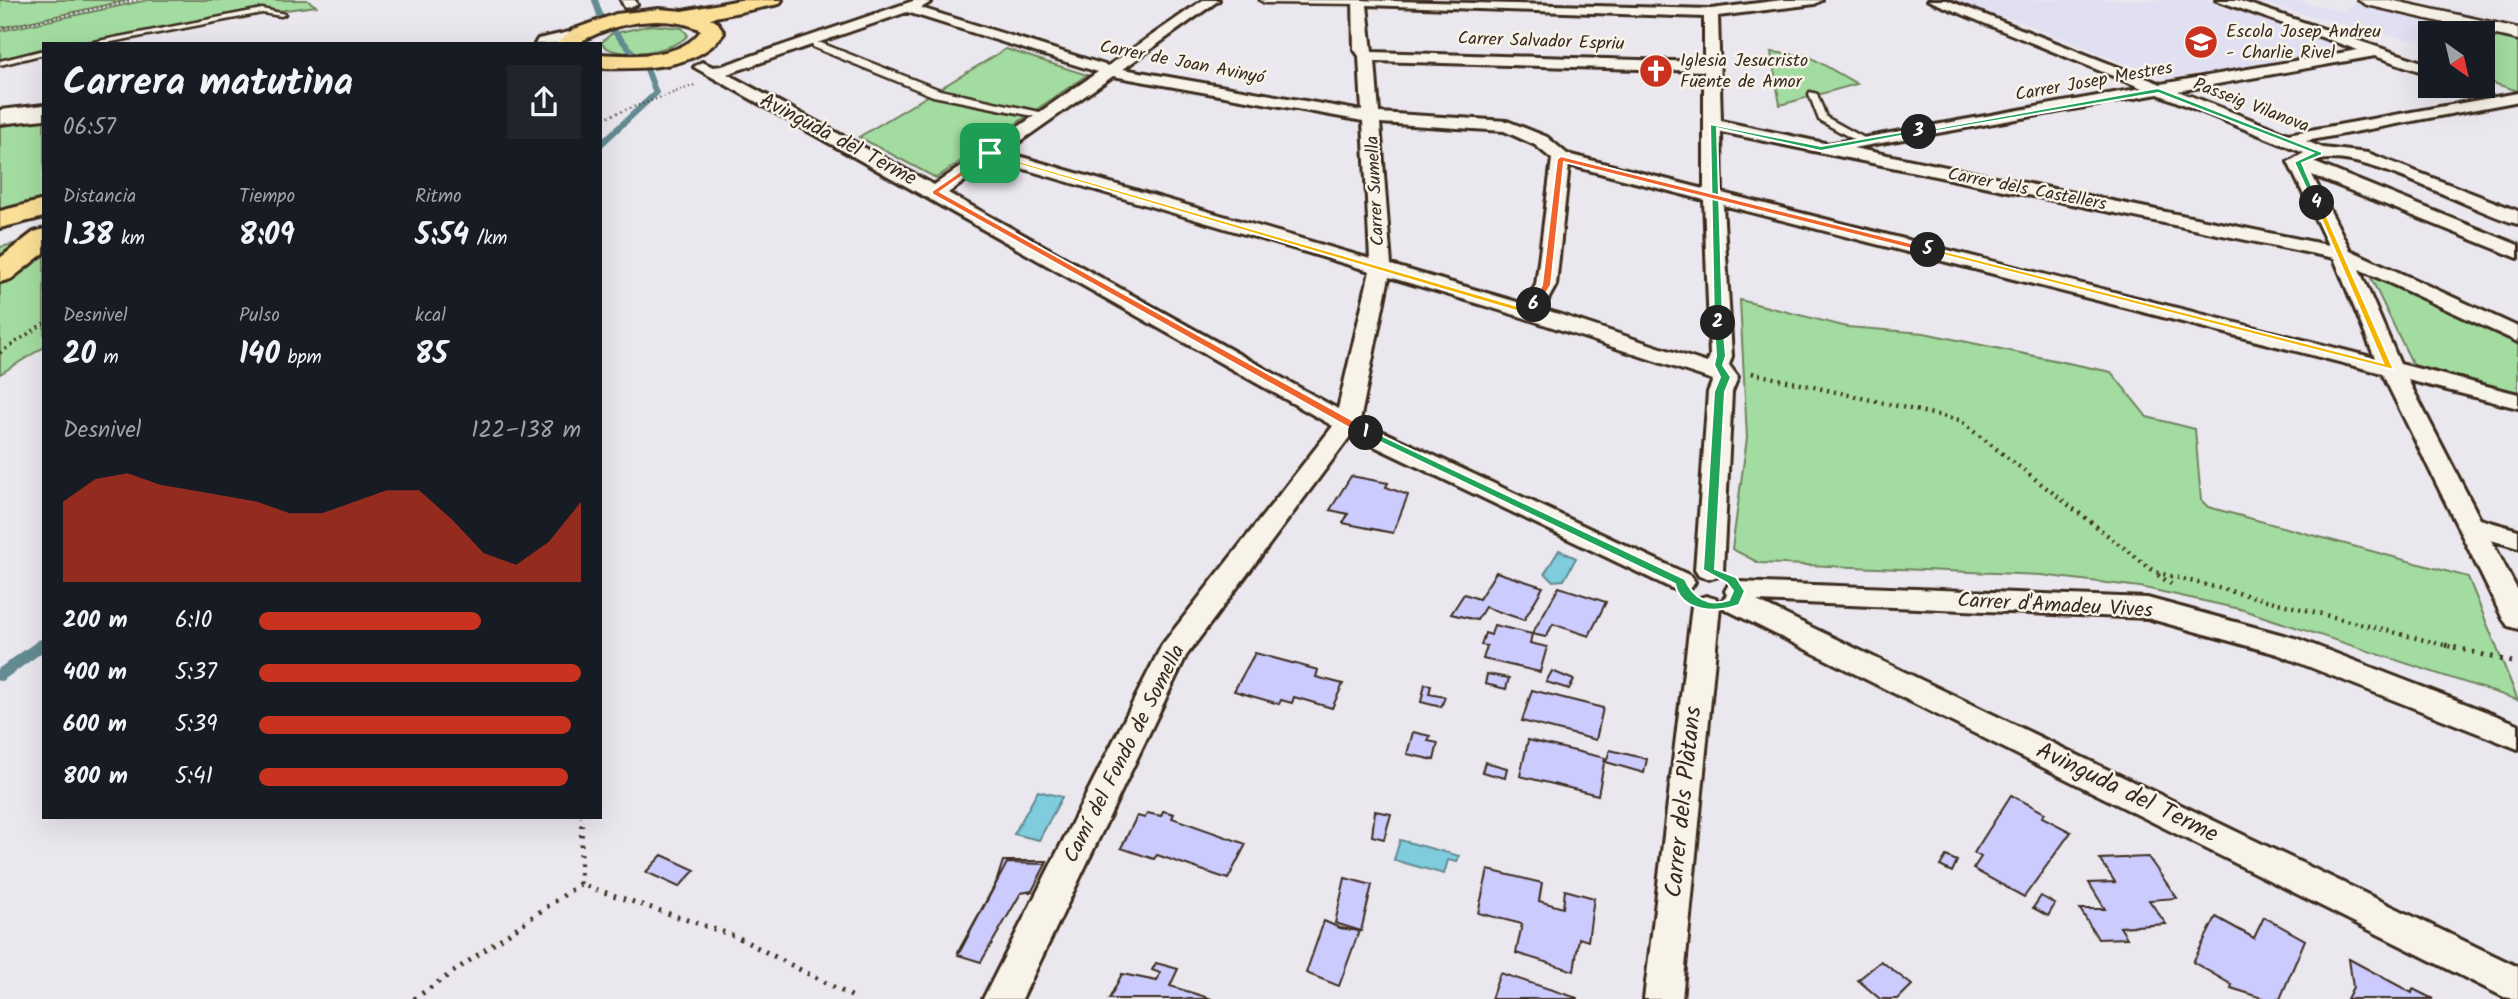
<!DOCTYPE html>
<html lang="es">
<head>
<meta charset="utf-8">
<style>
  body { margin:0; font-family:Kalam,sans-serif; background:#20242c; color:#f1f3f6; height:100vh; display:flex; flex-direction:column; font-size:26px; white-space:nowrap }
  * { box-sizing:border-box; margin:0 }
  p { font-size:23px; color:#9ea1a6 }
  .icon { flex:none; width:38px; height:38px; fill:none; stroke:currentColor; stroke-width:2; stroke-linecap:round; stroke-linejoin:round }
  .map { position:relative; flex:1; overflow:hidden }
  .drawer { position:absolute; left:42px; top:42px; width:560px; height:777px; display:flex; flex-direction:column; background:#171b24; border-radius:0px; box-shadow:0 7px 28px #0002 }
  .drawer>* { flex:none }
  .needle { width:46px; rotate:146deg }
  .fabs { position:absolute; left:2418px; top:21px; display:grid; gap:14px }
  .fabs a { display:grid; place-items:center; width:77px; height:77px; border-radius:0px; background:#171b24; box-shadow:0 7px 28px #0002; font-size:35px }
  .pin { position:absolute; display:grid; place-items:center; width:60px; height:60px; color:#fff; margin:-30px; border-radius:14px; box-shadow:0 4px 10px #0006 }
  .km { position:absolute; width:35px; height:35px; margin:-18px; border-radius:50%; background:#222; color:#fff; font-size:19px; line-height:35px; text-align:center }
  .round { display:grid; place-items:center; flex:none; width:74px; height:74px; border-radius:0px; background:#20242c }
  .head { display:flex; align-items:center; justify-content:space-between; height:119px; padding:0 21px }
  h1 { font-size:38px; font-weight:700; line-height:52px }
  .stats { display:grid; grid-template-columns:repeat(3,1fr); gap:10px; height:119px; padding:7px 21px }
  .stats div { display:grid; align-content:center }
  .stats b { font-size:30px; font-weight:700 }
  .stats small { font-size:19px; font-weight:400 }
  .stats p { font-size:19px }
  .chart { height:196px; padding:14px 21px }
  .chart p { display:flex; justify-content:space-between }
  .chart svg { width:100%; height:126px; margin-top:7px; fill:#c8321e; opacity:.7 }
  ul { padding:0 21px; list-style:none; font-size:23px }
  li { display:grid; grid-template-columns:112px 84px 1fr; align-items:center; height:52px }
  li i { height:18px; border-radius:9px; background:#c8321e }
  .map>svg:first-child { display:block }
  .built { fill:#e1dff2 }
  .green { fill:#a3dca0; stroke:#6f835f; stroke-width:2 }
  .water { fill:#7eccdd; stroke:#638b91; stroke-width:2 }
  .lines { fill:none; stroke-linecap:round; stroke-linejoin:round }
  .stream-far2 { stroke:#638b91; stroke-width:6 }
  .stream-far1 { stroke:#638b91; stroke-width:10 }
  .stream { stroke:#638b91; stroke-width:12 }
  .building { fill:#cbcbfd; stroke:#3b2a1e; stroke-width:2 }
  .service-casing { stroke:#3b2a1e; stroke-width:5 }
  .pedestrian-casing { stroke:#3b2a1e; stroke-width:5 }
  .minor-casing { stroke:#3b2a1e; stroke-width:6 }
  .tertiary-casing { stroke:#3b2a1e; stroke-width:5 }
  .secondary-casing { stroke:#3b2a1e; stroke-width:6 }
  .primary-casing { stroke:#3b2a1e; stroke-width:6 }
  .trunk-casing { stroke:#3b2a1e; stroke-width:6 }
  .path-far3 { stroke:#3b2a1e; stroke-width:2.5; stroke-dasharray:1 3.5; stroke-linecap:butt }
  .path-far2 { stroke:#3b2a1e; stroke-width:3.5; stroke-dasharray:2 4.5; stroke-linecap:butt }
  .path-far1 { stroke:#3b2a1e; stroke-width:4.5; stroke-dasharray:2 5; stroke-linecap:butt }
  .path { stroke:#3b2a1e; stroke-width:5; stroke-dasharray:2.5 7; stroke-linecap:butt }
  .service { fill:#f7f3e8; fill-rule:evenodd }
  .pedestrian { fill:#f7f3e8; fill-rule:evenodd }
  .minor { fill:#f7f3e8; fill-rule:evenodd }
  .tertiary { fill:#f7f3e8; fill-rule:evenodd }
  .secondary { fill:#f7f3e8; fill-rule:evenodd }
  .primary { fill:#fbdf96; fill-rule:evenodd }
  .trunk { fill:#fbdf96; fill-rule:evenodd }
  .split-1 { fill:#f0652b; stroke:#fff; stroke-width:2 }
  .split-2 { fill:#22a559; stroke:#fff; stroke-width:2 }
  .split-3 { fill:#22a559; stroke:#fff; stroke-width:2 }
  .split-4 { fill:#22a559; stroke:#fff; stroke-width:2 }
  .split-5 { fill:#f5b400; stroke:#fff; stroke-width:2 }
  .split-6 { fill:#f0652b; stroke:#fff; stroke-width:2 }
  .split-7 { fill:#f5b400; stroke:#fff; stroke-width:2 }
  .labels { text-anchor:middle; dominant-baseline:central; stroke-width:5; stroke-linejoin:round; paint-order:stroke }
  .far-poi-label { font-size:18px; fill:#3b2a1e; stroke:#f7f3e8; text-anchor:start }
  .far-street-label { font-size:18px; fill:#3b2a1e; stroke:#f7f3e8 }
  .street-label { font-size:21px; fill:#3b2a1e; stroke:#f7f3e8 }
  .near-street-label { font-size:24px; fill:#3b2a1e; stroke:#f7f3e8 }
</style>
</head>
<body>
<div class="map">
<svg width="2518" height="999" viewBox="0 0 2518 999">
  <rect width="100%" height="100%" fill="#eae7ee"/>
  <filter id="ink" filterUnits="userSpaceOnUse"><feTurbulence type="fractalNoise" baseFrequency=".0143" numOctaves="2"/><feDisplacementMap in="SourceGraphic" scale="14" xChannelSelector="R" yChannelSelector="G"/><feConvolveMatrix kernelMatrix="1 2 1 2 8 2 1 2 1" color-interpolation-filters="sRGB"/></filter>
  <g filter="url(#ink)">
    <!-- built -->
    <g class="built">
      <path d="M1955 0H2211L2218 2 2217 7 2242 11 2340 47 2302 49 2305 56 2165 79 2008 17H1996Z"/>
      <path d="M2247 0H2294L2340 11 2357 4 2457 27 2445 33H2431V40L2424 43Z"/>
    </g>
    <!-- green -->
    <g class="green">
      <path d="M0 0H129L0 28Z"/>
      <path d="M148 0H307L316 6 247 15 100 44H44V55L0 65V31Z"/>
      <path d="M651 25 682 28 688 35C675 52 614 61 601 43L611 34Z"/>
      <path d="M2509 34 2518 36V91L2483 80V41Z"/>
      <path d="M1006 49 1087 75 936 178 859 137Z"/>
      <path d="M1771 52 1808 56 1857 84 1780 105Z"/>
      <path d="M44 118V198L0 210V123Z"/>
      <path d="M44 237V347L0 374V247Z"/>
      <path d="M2364 264 2518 335V392L2413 365Z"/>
      <path d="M1740 300 1847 327 1924 333 2111 372 2147 417 2195 429 2201 500 2208 507 2468 577 2518 700 2240 609 2140 587 2041 575 1759 563 1732 549 1747 438Z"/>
    </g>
    <!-- water -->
    <g class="water">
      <path d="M1559 550 1576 558 1564 580 1553 581 1545 573Z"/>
      <path d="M1038 791 1062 797 1039 840 1014 834Z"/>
      <path d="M1400 840 1459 856 1457 862 1448 860 1444 874 1394 860Z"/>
    </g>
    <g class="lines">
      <!-- stream-far2 -->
      <path class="stream-far2" d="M595 0 600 15 647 69 656 93 600 145"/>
      <!-- stream-far1 -->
      <path class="stream-far1" d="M40 647 44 644"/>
      <!-- stream -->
      <path class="stream" d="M0 675 42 645"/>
    </g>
    <!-- building -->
    <g class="building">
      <path d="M1351 476 1388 483 1386 487 1408 495 1393 533 1343 523 1348 514 1330 510Z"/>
      <path d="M1496 572 1543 587 1524 620 1485 607 1477 620 1451 614 1464 594 1479 599Z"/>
      <path d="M1559 587 1606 602 1589 636 1553 624 1546 637 1532 634Z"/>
      <path d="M1494 625 1532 634 1530 643 1547 647 1540 672 1483 659 1487 646 1481 645 1485 633 1491 635Z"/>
      <path d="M1255 653 1318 670 1316 677 1343 684 1332 708 1294 697 1292 703 1281 700 1279 704 1234 691Z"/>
      <path d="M1552 671 1574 680 1569 689 1546 682Z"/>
      <path d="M1487 674 1509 678 1506 689 1485 684Z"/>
      <path d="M1425 684 1431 685 1429 694 1445 697 1441 707 1421 702Z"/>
      <path d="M1532 690 1603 708 1596 740 1522 721Z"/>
      <path d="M1413 732 1430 736 1428 741 1438 743 1434 760 1407 754Z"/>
      <path d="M1528 740 1605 758 1598 795 1520 776Z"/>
      <path d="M1610 750 1647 759 1644 773 1606 762Z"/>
      <path d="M1485 762 1507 768 1505 778 1482 772Z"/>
      <path d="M2011 795 2045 813 2042 817 2071 832 2024 897 1973 869 1981 857 1974 853Z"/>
      <path d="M1163 811 1174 814 1172 818 1246 844 1228 879 1157 855 1154 859 1121 848 1137 816 1145 818 1147 813 1161 816Z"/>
      <path d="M1375 811 1391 814 1384 839 1372 836Z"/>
      <path d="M662 855 695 870 679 887 646 872Z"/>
      <path d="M1946 856 1957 861 1952 872 1940 866Z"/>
      <path d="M2148 857 2177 898 2149 900 2166 924 2120 927 2127 938 2098 939 2080 909H2105L2089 883 2115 882 2100 859Z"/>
      <path d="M1003 861H1047L1030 892 1019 889 982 959 958 952 996 883Z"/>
      <path d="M1007 863 1046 864 1032 891 1021 893 981 962 958 955Z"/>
      <path d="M1488 870 1542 883 1539 901 1563 908 1565 890 1594 898 1588 941 1579 938 1574 971 1516 953 1522 924 1478 913Z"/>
      <path d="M1345 878 1372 885 1361 931 1335 923Z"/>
      <path d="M2041 896 2055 904 2048 916 2033 908Z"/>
      <path d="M2216 917 2254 938 2264 917 2305 940 2280 999H2266L2231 988 2232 985 2193 962Z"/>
      <path d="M1324 921 1340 928 1359 931 1339 986 1306 973Z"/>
      <path d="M2349 959 2412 993 2413 989 2433 999H2347L2353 987Z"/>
      <path d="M1881 961 1912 985 1898 999H1880L1858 980Z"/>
      <path d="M1156 963 1178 969 1170 986 1212 999H1109L1122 974 1157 981 1160 973 1152 970Z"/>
      <path d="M1500 973 1577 998V999H1491Z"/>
    </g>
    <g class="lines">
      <!-- service casing -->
      <g class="service-casing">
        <g id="service">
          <path d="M262 9 285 14 281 16 262 13 101 44H83Z"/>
          <path d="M44 50V54L0 65V61Z"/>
          <path d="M1810 92 1817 94 1826 117 1866 139V143H1860L1819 120 1809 94Z"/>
        </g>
      </g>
      <!-- pedestrian casing -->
      <g class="pedestrian-casing">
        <g id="pedestrian">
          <path d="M1260 0H1364L1365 1 1360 4 1265 3Z"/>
          <path d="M813 43H821L940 90 1044 113 1038 117 933 96 813 47Z"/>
        </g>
      </g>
      <!-- minor casing -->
      <g class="minor-casing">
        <g id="minor">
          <path d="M621 0H635L637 5 625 8Z"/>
          <path d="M916 0 931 2 921 8 1108 66 1203 0H1219L1123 69 1362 111 1359 56 1354 49 1353 0 1711 9 1782 0H1822L1815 4 1718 16 1721 121 1829 144 2142 88 1928 0H1947L2161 84 2358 50 2216 0H2237L2431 65V75L2375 56 2178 91 2288 134 2518 93V101L2514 102 2306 141 2323 148 2368 153 2518 211V224C2469 211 2357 144 2313 162L2518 245V258L2312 175 2350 250 2518 327V342L2359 269 2400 364 2518 394V408L2408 380 2480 519 2518 530V548L2491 540 2518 591V629L2508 626 2503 619 2382 373 1723 205 1732 356 1729 365 1738 377 1732 392 1723 570 1719 576 1709 579 1699 576 1695 570 1708 392 1713 380 1522 317 1389 277 1360 421 1691 576 1695 582 1691 588 1681 591 1671 588 1351 435 1186 656 1022 999H983L1162 645 1333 426 694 67 702 62 713 67 722 66ZM1367 5 1704 17V62L1372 52ZM907 12 1098 72 934 185 727 74ZM1375 61 1704 71V189L1567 154 1547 137 1507 121 1379 113ZM1113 76 1363 121 1370 259 1005 152ZM2158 94 2304 153 2288 162 2328 245 1853 148ZM1380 123 1504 131 1535 145 1552 159 1536 285 1524 304 1391 265ZM1721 132 2334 258 2375 358 1722 193ZM994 160 1370 271 1338 409 948 193ZM1569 165 1704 200 1710 356 1707 363 1543 309 1556 285Z"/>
          <path d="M1739 582 2147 598 2298 639 2518 724V749L2277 654 2147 618 1757 601 2518 967V999L2504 997 1725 609 1721 602 1727 595 1725 591 1729 584Z"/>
          <path d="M1706 596 1716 599 1720 606 1682 999H1644L1692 606 1696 599Z"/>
        </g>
      </g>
      <!-- tertiary casing -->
      <g class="tertiary-casing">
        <path id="tertiary" d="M2358 0H2390L2518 28V40L2367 5Z"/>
      </g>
      <!-- secondary casing -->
      <g class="secondary-casing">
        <g id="secondary">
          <path d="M574 31 585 37 582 42 535 44 538 39Z"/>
          <path d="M44 105V119L0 124V110Z"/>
        </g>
      </g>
      <!-- primary casing -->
      <g class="primary-casing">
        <path id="primary" d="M740 0H782L779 4 710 18 718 23 724 33C698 70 640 69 600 68V54C631 56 683 59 701 30 673 16 633 20 604 31 582 39 583 44 557 44L572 30 616 14 659 9 683 11Z"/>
      </g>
      <!-- trunk casing -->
      <g class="trunk-casing">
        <g id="trunk">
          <path d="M44 200V217L0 228V211Z"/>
          <path d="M44 229V253L11 279 0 282V258L34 232Z"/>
        </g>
      </g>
      <!-- path-far3 -->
      <g class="path-far3">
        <path d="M0 29 138 0"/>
        <path d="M600 119 695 85"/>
      </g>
      <!-- path-far2 -->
      <g class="path-far2">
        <path d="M0 353 44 323"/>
        <path d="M1752 373 1757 374"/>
      </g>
      <!-- path-far1 -->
      <g class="path-far1">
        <path d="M1752 373 1959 420 2155 572 2452 647"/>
        <path d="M2158 575 2174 586"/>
      </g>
      <!-- path -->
      <g class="path">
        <path d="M2445 645 2512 662"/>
        <path d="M580 884 582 817"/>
        <path d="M414 999 580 884 735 936 857 999"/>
      </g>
      <!-- service -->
      <use href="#service" class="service"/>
      <!-- pedestrian -->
      <use href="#pedestrian" class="pedestrian"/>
      <!-- minor -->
      <use href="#minor" class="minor"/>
      <!-- tertiary -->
      <use href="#tertiary" class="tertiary"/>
      <!-- secondary -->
      <use href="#secondary" class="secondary"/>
      <!-- primary -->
      <use href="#primary" class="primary"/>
      <!-- trunk -->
      <use href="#trunk" class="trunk"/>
    </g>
  </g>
  <!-- split-1 -->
  <path class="split-1" d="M990 151 992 155 940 192 1370 430V435H1362L932 194V191Z"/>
  <!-- split-2 -->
  <path class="split-2" d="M1718 320 1723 323 1726 356 1723 365 1731 377 1725 392 1715 569 1736 577 1745 591 1739 605C1717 613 1681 613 1675 584L1361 433 1370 430 1685 579C1693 598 1709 607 1729 600L1733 591 1727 583 1703 570 1714 392 1720 377 1714 365 1716 356 1714 323Z"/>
  <!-- split-3 -->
  <path class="split-3" d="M1710 124 1821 146 1919 129 1922 132 1821 151 1717 128 1723 323 1718 326 1714 323Z"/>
  <!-- split-4 -->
  <path class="split-4" d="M2158 88 2322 152V155L2302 163 2320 205 2313 203 2294 162 2313 153 2158 93 1919 134 1915 132Z"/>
  <!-- split-5 -->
  <path class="split-5" d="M2314 202 2321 203 2394 370 1924 250 1928 247 2383 363Z"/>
  <!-- split-6 -->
  <path class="split-6" d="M1561 156 1931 248 1932 250 1928 253 1564 162 1551 285 1538 307H1531L1542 285 1557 159Z"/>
  <!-- split-7 -->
  <path class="split-7" d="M987 152 1528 309 1531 303 1539 305 1533 314H1527L987 155Z"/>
  <!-- icons -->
  <defs>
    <g id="school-disc" transform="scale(1.75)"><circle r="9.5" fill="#c8321e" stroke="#f7f3e8"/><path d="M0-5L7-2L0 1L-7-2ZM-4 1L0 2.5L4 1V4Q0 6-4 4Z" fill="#fff"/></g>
    <g id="church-disc" transform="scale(1.75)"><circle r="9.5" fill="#c8321e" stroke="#f7f3e8"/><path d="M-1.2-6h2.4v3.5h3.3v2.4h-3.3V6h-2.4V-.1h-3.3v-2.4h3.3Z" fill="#fff"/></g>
  </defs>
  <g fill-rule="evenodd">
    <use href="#school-disc" x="2201" y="42"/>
    <use href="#church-disc" x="1656" y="71"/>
  </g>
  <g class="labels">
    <!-- far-poi labels -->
    <g class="far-poi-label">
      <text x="2226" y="32">Escola Josep Andreu<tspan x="2226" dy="21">- Charlie Rivel</tspan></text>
      <text x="1680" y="61">Iglesia Jesucristo<tspan x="1680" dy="21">Fuente de Amor</tspan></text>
    </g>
    <!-- far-street labels -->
    <g class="far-street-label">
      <text transform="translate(1541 42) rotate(2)">Carrer Salvador Espriu</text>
      <text transform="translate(1182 63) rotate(11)">Carrer de Joan Avinyó</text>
      <text transform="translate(2094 82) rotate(-10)">Carrer Josep Mestres</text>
      <text transform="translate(2251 106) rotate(21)">Passeig Vilanova</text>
      <text transform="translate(2027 190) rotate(11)">Carrer dels Castellers</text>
      <text transform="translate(1376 191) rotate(-93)">Carrer Sumella</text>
    </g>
    <!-- street labels -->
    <g class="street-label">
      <text transform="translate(838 140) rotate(28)">Avinguda del Terme</text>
      <text transform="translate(2055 606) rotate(3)">Carrer d'Amadeu Vives</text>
      <text transform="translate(1125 754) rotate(-63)">Camí del Fondo de Somella</text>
    </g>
    <!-- near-street labels -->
    <g class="near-street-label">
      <text transform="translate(2127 793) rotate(26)">Avinguda del Terme</text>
      <text transform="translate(1684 802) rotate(-84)">Carrer dels Plàtans</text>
    </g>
  </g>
</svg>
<div class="fabs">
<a><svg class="needle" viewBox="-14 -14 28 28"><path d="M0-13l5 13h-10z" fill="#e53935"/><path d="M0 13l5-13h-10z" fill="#9ea1a6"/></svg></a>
</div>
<div class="pin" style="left:990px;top:153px;background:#1e9e55"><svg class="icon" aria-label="arrive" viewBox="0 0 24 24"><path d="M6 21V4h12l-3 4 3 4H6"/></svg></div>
<b class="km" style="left:1366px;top:433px">1</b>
<b class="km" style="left:1718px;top:323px">2</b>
<b class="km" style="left:1919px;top:132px">3</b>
<b class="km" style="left:2317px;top:203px">4</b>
<b class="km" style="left:1928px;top:250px">5</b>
<b class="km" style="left:1534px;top:305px">6</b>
<section class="drawer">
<div class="head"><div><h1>Carrera matutina</h1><p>06:57</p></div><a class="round"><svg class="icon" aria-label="share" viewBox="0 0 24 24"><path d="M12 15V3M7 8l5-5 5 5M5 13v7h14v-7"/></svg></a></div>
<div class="stats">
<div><p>Distancia</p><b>1.38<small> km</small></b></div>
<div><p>Tiempo</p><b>8:09</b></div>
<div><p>Ritmo</p><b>5:54<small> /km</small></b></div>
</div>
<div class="stats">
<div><p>Desnivel</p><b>20<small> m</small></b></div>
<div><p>Pulso</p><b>140<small> bpm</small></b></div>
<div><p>kcal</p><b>85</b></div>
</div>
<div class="chart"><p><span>Desnivel</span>122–138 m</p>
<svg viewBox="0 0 160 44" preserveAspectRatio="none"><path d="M0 44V16L10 8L20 6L30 10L40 12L50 14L60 16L70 20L80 20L90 16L100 12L110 12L120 22L130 34L140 38L150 30L160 16V44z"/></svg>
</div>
<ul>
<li><b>200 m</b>6:10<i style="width:69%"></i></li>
<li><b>400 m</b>5:37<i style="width:100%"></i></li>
<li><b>600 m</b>5:39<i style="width:97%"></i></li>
<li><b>800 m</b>5:41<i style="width:96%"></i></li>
</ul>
</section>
</div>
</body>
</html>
